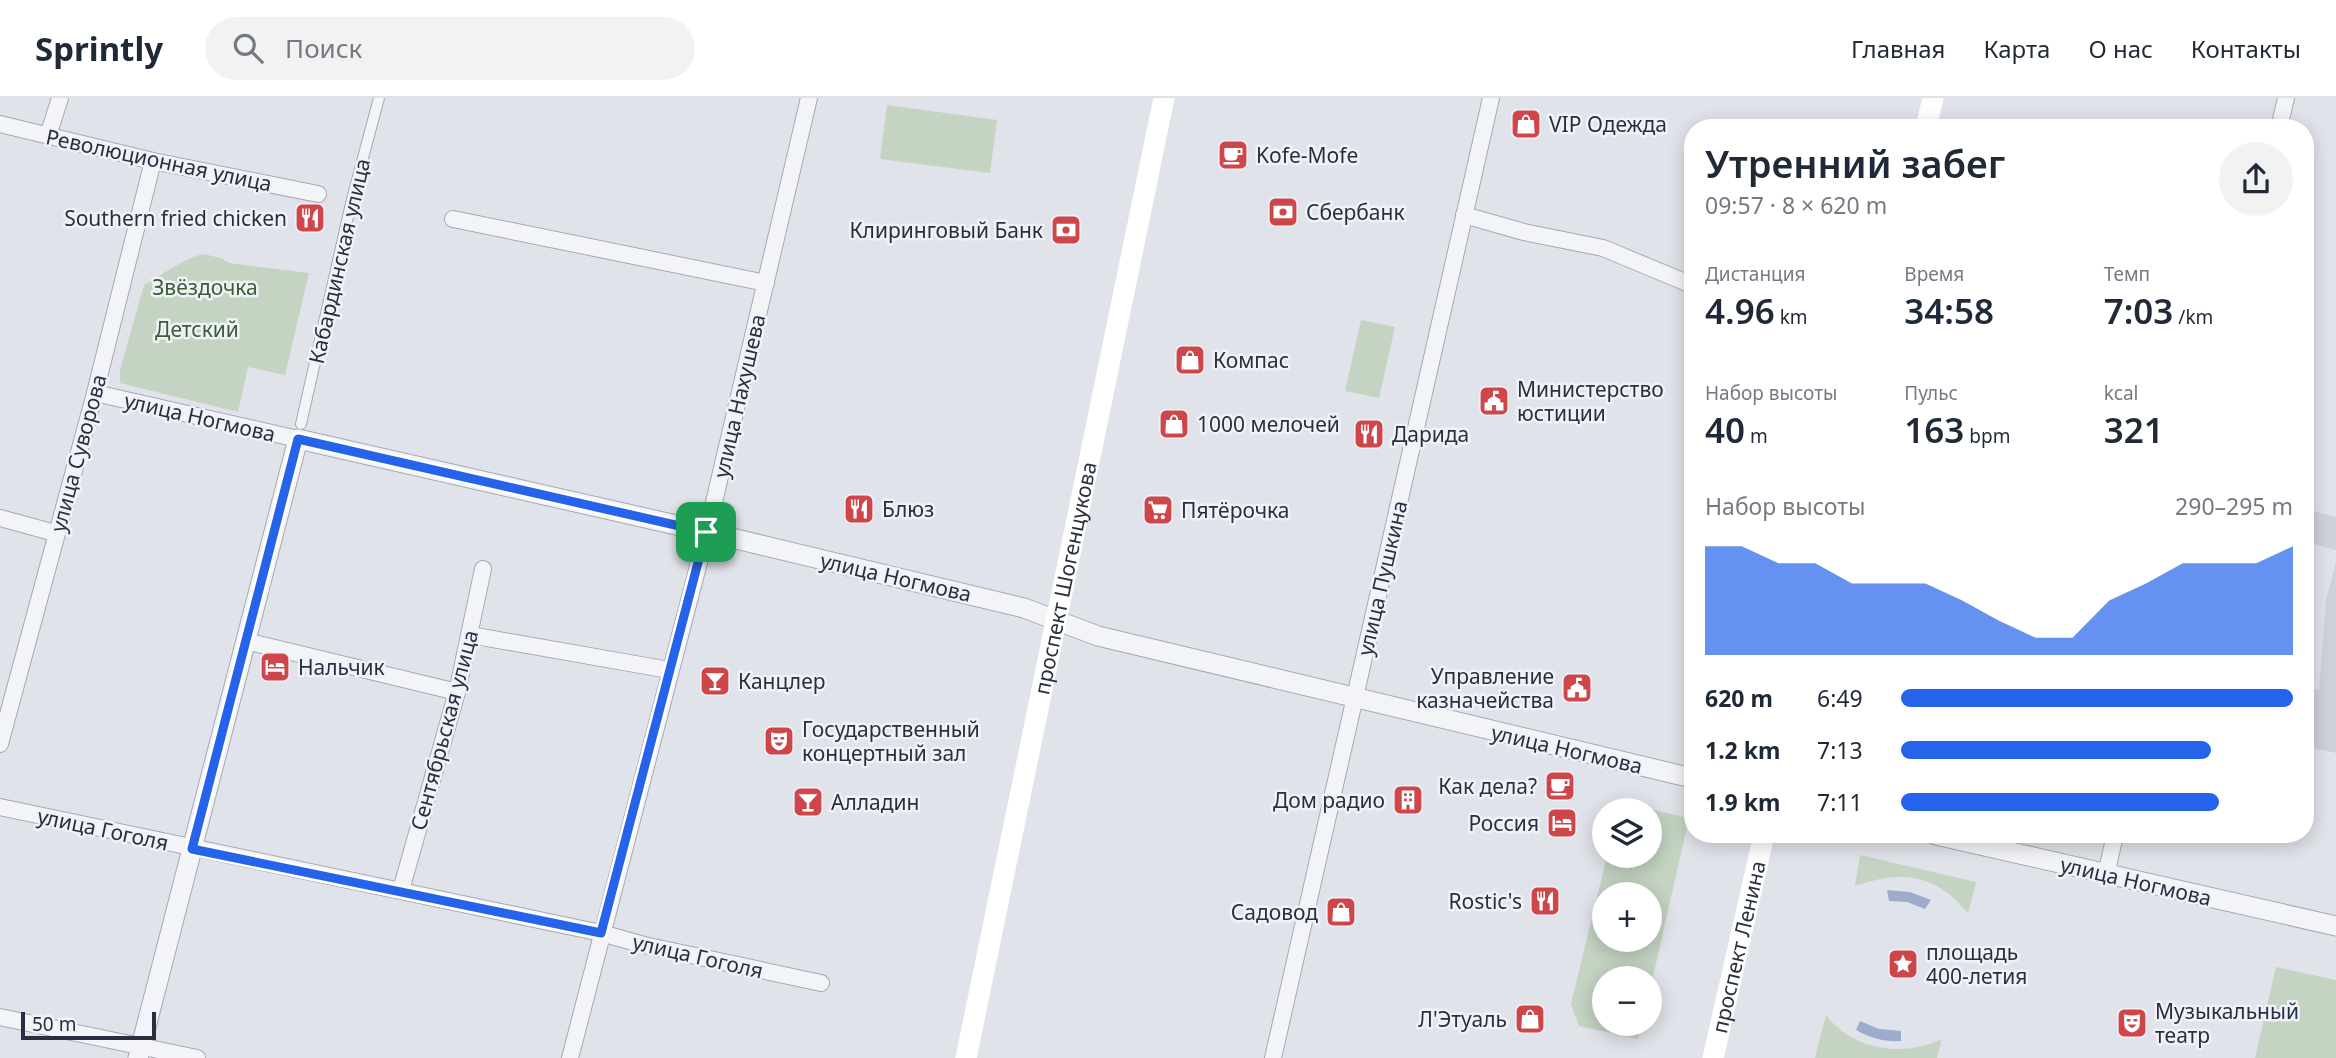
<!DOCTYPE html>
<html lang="ru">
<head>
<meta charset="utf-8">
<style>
  body { margin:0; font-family:"Noto Sans",sans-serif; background:#f2f2f3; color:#1f2937; height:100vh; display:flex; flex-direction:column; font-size:26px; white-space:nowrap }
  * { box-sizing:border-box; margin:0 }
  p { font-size:23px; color:#747a83 }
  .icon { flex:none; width:38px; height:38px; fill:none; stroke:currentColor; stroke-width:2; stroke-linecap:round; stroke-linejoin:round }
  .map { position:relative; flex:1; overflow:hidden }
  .sheet { position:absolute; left:1684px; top:21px; width:630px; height:724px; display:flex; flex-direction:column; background:#fff; border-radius:28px; box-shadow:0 4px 18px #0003 }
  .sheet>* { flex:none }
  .fabs { position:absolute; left:1592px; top:700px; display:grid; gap:14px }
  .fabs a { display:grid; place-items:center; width:70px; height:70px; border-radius:50%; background:#fff; box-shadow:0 4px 18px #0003; font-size:35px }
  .scale { position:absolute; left:21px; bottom:18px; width:135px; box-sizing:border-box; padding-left:7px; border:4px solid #292f41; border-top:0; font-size:19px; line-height:24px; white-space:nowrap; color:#292f41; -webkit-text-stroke:5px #f0f2f7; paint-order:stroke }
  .pin { position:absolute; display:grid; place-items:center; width:60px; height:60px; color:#fff; margin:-30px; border-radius:14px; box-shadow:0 4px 10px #0006 }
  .round { display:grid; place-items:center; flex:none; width:74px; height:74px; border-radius:37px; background:#f2f2f3 }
  .head { display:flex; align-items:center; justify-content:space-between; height:119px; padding:0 21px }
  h1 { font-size:38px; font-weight:600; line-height:52px }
  .metrics { display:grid; grid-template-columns:repeat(3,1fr); gap:10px; height:119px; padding:7px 21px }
  .metrics div { display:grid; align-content:center }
  .metrics b { font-size:35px; font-weight:600 }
  .metrics small { font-size:19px; font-weight:400 }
  .metrics p { font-size:19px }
  .chart { height:196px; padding:14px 21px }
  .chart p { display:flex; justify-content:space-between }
  .chart svg { width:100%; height:126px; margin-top:7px; fill:#2563eb; opacity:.7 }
  ul { padding:0 21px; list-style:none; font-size:23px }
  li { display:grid; grid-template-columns:112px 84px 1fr; align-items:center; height:52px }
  li i { height:18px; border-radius:9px; background:#2563eb }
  header { display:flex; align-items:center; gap:42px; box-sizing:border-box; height:98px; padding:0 35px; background:#fff; border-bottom:2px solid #e0e1e3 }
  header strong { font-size:33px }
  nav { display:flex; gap:38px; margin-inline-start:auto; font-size:24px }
  .search { width:490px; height:63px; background:#f2f2f3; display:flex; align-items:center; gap:18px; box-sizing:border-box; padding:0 24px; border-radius:38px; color:#747a83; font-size:26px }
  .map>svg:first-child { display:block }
  .built { fill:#cfd2db }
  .green { fill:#c4d3c2; fill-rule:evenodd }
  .water { fill:#9cacca }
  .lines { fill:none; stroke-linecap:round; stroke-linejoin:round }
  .pedestrian-casing { stroke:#a6a9b4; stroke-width:12 }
  .minor-casing { stroke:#a6a9b4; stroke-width:18 }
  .tertiary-casing { stroke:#a6a9b4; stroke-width:21 }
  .pedestrian { stroke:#f3f4f8; stroke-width:10 }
  .minor { stroke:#f3f4f8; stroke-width:16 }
  .tertiary { stroke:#f3f4f8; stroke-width:19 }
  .secondary { stroke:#fff; stroke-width:21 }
  .route-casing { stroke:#fff; stroke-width:14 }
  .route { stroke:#2563eb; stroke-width:9 }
  .labels { text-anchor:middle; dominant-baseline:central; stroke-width:5; stroke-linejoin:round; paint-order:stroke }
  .poi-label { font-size:21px; fill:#292f41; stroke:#f0f2f7; text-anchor:start }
  .street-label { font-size:21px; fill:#292f41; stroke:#f0f2f7 }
  .park-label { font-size:21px; fill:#395d36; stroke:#f0f2f7 }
</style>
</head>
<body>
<header>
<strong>Sprintly</strong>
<div class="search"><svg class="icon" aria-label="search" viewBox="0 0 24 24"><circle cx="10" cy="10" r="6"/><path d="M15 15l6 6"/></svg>Поиск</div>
<nav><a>Главная</a><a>Карта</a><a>О нас</a><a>Контакты</a></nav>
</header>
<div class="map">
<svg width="2336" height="960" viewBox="0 0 2336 960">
  <rect width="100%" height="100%" fill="#e1e3ea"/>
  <!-- built -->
  <g class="built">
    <path d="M2305 411 2336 419V452L2305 444Z"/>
    <path d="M2336 464V655L2305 648V589L2319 592 2326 502Z"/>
  </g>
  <!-- green -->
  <g class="green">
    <path d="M887 7 997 22 990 75 880 61Z"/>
    <path d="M203 156 221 160 229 165 309 175 285 277 248 269 238 314 120 285V272L144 187C162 177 185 160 203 156Z"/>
    <path d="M1361 222 1395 229 1379 300 1345 293Z"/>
    <path d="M1618 704 1689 720 1650 892V880H1605V926H1642L1638 941 1579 928 1571 906 1607 758H1650V712H1616ZM1650 796V842H1605V796Z"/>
    <path d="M1860 757 1976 784 1968 815C1935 775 1902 772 1855 788Z"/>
    <path d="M2276 869 2336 882V960H2255Z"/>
    <path d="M1826 917C1852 952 1903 960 1942 941L1937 960H1815Z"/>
  </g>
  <!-- water -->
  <g class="water">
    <path d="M1887 792 1910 794 1931 802 1925 811 1907 804 1889 803Z"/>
    <path d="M1860 923 1879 931 1901 933V943C1884 944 1870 940 1856 932Z"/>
  </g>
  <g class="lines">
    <!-- pedestrian casing -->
    <g class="pedestrian-casing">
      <path id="pedestrian" d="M301 326 352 101 379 0"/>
    </g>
    <!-- minor casing -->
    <g class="minor-casing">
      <g id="minor">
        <path d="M0 26 153 63 318 96"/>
        <path d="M2279 30 2286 0"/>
        <path d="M48 38 60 0"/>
        <path d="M1464 117 1524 134 1603 150 1692 187"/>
        <path d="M453 121 766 185"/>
        <path d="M95 295 298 341"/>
        <path d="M0 420 55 435"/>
        <path d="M470 537 669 572"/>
        <path d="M246 543 457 594"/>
        <path d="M0 646 95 295 153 63"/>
        <path d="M0 709 601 835 644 847 821 885"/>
        <path d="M2106 777 2115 737"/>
        <path d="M401 792 457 594 483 471"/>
        <path d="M0 919 197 960"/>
        <path d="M570 960 707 434 809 0"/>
        <path d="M1273 960 1491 0"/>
      </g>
    </g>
    <!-- tertiary casing -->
    <g class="tertiary-casing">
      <g id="tertiary">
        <path d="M1936 737 2336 828"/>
        <path d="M138 960 298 341 707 434 1024 510 1098 538 1692 680"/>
      </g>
    </g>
    <!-- pedestrian -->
    <use href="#pedestrian" class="pedestrian"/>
    <!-- minor -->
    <use href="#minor" class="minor"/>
    <!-- tertiary -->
    <use href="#tertiary" class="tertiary"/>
    <!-- secondary -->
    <g class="secondary">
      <path d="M1926 30 1933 0"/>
      <path id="s1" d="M966 960 1164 0"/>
      <path id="s2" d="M1713 960 1764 737"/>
    </g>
  </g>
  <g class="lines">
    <!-- route casing -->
    <g class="route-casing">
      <path id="route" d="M298 341 706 434 601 835 192 751Z"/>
    </g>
    <!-- route -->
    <use href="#route" class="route"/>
  </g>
  <!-- icons -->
  <defs>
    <g id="shop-square" transform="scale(1.575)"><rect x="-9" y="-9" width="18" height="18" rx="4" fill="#cf464a" stroke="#f0f2f7"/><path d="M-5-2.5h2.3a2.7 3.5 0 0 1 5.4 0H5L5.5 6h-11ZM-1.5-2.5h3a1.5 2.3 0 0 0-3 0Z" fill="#fff"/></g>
    <g id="cafe-square" transform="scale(1.575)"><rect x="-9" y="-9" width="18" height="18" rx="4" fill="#cf464a" stroke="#f0f2f7"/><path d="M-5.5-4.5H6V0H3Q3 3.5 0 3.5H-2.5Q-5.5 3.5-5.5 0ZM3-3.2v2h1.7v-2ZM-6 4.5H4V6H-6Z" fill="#fff"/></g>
    <g id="bank-square" transform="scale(1.575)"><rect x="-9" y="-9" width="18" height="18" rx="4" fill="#cf464a" stroke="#f0f2f7"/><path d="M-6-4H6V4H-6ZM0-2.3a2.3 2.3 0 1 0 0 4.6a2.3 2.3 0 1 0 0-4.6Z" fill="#fff"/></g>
    <g id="restaurant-square" transform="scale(1.575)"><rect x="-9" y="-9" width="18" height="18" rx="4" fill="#cf464a" stroke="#f0f2f7"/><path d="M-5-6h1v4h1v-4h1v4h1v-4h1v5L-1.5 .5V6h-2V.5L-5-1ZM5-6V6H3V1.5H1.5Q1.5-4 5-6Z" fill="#fff"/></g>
    <g id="civic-square" transform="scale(1.575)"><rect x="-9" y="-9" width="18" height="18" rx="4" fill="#cf464a" stroke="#f0f2f7"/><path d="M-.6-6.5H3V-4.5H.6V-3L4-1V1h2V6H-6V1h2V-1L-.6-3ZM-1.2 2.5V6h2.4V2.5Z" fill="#fff"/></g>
    <g id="supermarket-square" transform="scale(1.575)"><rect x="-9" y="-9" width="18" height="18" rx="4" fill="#cf464a" stroke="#f0f2f7"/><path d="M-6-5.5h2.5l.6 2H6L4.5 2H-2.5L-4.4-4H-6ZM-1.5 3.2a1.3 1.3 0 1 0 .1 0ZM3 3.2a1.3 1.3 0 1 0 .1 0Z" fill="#fff"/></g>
    <g id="hotel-square" transform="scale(1.575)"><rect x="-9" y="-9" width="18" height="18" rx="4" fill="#cf464a" stroke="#f0f2f7"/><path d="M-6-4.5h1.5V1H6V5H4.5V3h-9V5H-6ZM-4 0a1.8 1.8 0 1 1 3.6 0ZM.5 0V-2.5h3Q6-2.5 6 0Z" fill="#fff"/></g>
    <g id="bar-square" transform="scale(1.575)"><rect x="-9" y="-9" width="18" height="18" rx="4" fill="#cf464a" stroke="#f0f2f7"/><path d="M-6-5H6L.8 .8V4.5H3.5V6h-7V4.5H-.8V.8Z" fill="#fff"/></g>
    <g id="theatre-square" transform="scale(1.575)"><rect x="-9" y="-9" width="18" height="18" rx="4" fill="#cf464a" stroke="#f0f2f7"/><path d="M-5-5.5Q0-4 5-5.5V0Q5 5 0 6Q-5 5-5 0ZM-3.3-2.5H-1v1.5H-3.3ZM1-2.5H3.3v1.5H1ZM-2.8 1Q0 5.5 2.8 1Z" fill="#fff"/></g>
    <g id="building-square" transform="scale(1.575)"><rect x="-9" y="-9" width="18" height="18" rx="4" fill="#cf464a" stroke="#f0f2f7"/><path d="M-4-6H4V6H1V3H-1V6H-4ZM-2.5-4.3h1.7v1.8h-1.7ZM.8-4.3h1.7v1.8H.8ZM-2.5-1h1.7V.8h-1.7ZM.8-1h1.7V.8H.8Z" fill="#fff"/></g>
    <g id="sight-square" transform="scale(1.575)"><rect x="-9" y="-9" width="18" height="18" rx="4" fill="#cf464a" stroke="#f0f2f7"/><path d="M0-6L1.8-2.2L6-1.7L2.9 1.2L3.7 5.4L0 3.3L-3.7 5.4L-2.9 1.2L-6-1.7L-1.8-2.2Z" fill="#fff"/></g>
  </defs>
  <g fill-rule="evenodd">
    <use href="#shop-square" x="1526" y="26"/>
    <use href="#cafe-square" x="1233" y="57"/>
    <use href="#bank-square" x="1283" y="114"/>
    <use href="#restaurant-square" x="310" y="120"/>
    <use href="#bank-square" x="1066" y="132"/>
    <use href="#shop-square" x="1190" y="262"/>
    <use href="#civic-square" x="1494" y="303"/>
    <use href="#shop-square" x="1174" y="326"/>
    <use href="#restaurant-square" x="1369" y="336"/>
    <use href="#restaurant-square" x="859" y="411"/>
    <use href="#supermarket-square" x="1158" y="412"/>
    <use href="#hotel-square" x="275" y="569"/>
    <use href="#bar-square" x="715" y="583"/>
    <use href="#civic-square" x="1577" y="590"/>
    <use href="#theatre-square" x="779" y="643"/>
    <use href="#cafe-square" x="1560" y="688"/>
    <use href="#building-square" x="1408" y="702"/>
    <use href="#bar-square" x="808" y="704"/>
    <use href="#hotel-square" x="1562" y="725"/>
    <use href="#restaurant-square" x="1545" y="803"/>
    <use href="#shop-square" x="1341" y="814"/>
    <use href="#sight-square" x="1903" y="866"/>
    <use href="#shop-square" x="1530" y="921"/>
    <use href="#theatre-square" x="2132" y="925"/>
  </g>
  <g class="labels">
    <!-- poi labels -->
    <g class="poi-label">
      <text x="1549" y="26">VIP Одежда</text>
      <text x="1256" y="57">Kofe-Mofe</text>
      <text x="1306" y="114">Сбербанк</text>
      <text x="287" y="120" text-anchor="end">Southern fried chicken</text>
      <text x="1043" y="132" text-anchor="end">Клиринговый Банк</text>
      <text x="1213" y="262">Компас</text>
      <text x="1517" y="291">Министерство<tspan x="1517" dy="24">юстиции</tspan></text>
      <text x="1197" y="326">1000 мелочей</text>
      <text x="1392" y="336">Дарида</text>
      <text x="882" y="411">Блюз</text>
      <text x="1181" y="412">Пятёрочка</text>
      <text x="298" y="569">Нальчик</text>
      <text x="1554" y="578" text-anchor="end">Управление<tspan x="1554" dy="24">казначейства</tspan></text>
      <text x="738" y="583">Канцлер</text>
      <text x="802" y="631">Государственный<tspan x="802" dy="24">концертный зал</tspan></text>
      <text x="1537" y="688" text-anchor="end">Как дела?</text>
      <text x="1385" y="702" text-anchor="end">Дом радио</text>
      <text x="831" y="704">Алладин</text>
      <text x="1539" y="725" text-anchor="end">Россия</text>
      <text x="1522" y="803" text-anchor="end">Rostic's</text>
      <text x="1318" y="814" text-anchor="end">Садовод</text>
      <text x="1926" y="854">площадь<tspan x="1926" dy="24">400-летия</tspan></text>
      <text x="2155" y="913">Музыкальный<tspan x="2155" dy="24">театр</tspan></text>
      <text x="1507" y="921" text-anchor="end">Л'Этуаль</text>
    </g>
    <!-- street labels -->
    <g class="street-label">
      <text transform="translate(159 62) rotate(12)">Революционная улица</text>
      <text transform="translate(339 163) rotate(-77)">Кабардинская улица</text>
      <text transform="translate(739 298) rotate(-77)">улица Нахушева</text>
      <text transform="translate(200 319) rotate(13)">улица Ногмова</text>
      <text transform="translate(78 355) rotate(-75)">улица Суворова</text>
      <text transform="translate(896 479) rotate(13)">улица Ногмова</text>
      <text stroke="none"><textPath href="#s1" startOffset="490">проспект Шогенцукова</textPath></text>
      <text transform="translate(1382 480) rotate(-77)">улица Пушкина</text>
      <text transform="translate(444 632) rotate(-75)">Сентябрьская улица</text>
      <text transform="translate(1567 651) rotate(13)">улица Ногмова</text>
      <text transform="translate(103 731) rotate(12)">улица Гоголя</text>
      <text transform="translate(2136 783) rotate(13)">улица Ногмова</text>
      <text stroke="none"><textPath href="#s2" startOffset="114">проспект Ленина</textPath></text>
      <text transform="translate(698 858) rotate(13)">улица Гоголя</text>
    </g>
    <!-- park labels -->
    <g class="park-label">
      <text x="205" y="189">Звёздочка</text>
      <text x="197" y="231">Детский</text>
    </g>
  </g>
</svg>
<div class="fabs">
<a><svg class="icon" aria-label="layers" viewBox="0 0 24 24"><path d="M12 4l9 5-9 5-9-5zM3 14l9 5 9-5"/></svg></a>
<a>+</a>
<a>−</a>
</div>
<div class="scale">50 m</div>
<div class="pin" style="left:706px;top:434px;background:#1e9e55"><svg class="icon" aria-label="arrive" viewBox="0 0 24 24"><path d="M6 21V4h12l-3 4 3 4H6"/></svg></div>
<section class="sheet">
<div class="head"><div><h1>Утренний забег</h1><p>09:57 · 8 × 620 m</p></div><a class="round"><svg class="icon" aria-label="share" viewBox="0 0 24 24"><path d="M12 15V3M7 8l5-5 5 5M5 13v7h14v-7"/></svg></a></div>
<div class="metrics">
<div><p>Дистанция</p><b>4.96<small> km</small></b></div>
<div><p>Время</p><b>34:58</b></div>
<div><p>Темп</p><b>7:03<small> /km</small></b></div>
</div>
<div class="metrics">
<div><p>Набор высоты</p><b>40<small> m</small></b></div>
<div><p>Пульс</p><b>163<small> bpm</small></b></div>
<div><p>kcal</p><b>321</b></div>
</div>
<div class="chart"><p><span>Набор высоты</span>290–295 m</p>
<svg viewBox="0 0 160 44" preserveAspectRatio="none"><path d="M0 44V6L10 6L20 12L30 12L40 19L50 19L60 19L70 25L80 32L90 38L100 38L110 25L120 19L130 12L140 12L150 12L160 6V44z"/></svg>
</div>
<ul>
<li><b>620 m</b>6:49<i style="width:100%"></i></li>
<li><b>1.2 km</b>7:13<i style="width:79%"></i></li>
<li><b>1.9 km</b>7:11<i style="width:81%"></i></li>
</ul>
</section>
</div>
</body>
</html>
